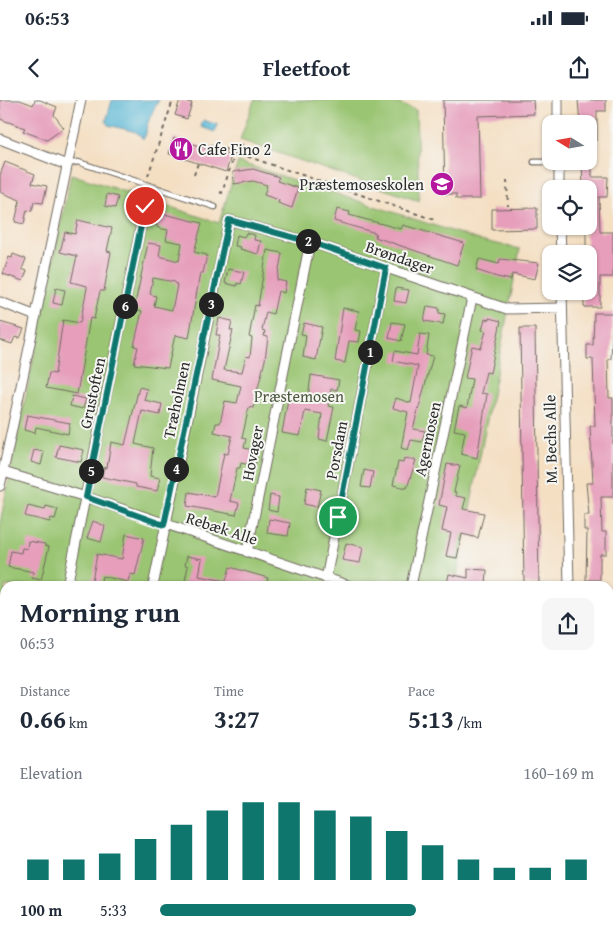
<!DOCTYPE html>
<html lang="en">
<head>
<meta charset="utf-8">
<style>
  body { margin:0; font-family:"Gentium Book Plus",serif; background:#f6f6f7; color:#1f2937; height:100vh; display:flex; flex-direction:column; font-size:19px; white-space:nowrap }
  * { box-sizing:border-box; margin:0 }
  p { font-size:16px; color:#747a83 }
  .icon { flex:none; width:28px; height:28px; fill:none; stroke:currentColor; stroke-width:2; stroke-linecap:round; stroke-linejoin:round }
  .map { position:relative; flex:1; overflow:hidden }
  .details { position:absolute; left:0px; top:481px; width:614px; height:359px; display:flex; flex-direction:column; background:#fff; border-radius:15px 15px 0 0; box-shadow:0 1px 4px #0004 }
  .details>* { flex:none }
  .needle { width:32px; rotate:281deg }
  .fabs { position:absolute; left:542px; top:15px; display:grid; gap:10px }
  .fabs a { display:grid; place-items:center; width:55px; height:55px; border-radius:10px; background:#fff; box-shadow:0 1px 4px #0004; font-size:25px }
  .pin { position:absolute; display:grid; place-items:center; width:42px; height:42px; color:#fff; margin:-21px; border:2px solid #fff; border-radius:50%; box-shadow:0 1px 5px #0007 }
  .km { position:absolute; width:25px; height:25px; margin:-12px; border-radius:50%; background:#222; color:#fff; font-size:14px; line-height:25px; text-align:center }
  .round { display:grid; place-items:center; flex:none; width:52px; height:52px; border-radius:10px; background:#f6f6f7 }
  .summary { display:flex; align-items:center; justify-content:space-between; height:85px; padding:0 20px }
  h1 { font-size:28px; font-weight:700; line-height:38px }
  .figures { display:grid; grid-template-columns:repeat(3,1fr); gap:8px; height:85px; padding:5px 20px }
  .figures div { display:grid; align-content:center }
  .figures b { font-size:25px; font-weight:700 }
  .figures small { font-size:14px; font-weight:400 }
  .figures p { font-size:14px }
  .chart { height:140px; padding:10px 20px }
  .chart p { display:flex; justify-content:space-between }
  .chart svg { width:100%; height:90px; margin-top:5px; stroke:#0f766e; stroke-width:6 }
  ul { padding:0 20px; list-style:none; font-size:16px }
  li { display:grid; grid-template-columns:80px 60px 1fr; align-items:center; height:38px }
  li i { height:12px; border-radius:6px; background:#0f766e }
  .status { display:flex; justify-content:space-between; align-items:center; height:35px; padding:0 25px; background:#fff; direction:ltr }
  .status svg { height:14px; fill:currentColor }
  header { display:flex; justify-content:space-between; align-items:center; height:65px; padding:0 20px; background:#fff; font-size:22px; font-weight:700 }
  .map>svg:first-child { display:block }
  .green { fill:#9ac572; stroke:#62784e }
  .water { fill:#56b5d4; stroke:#407080 }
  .building { fill:#e69ebb; fill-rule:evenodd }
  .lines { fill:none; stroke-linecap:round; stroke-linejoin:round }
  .service-casing { stroke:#716a60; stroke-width:7 }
  .minor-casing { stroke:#716a60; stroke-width:11 }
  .path { stroke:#716a60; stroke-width:2; stroke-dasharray:4 4; stroke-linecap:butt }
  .service { stroke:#fff; stroke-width:4.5 }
  .minor { stroke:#fff; stroke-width:9 }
  .route-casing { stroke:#fff; stroke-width:10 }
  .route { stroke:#0f766e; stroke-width:6 }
  .labels { text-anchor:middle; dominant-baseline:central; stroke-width:4; stroke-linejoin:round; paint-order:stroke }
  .poi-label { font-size:16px; fill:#2b2b2b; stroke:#f6f6f2; text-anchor:start }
  .street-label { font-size:16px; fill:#2b2b2b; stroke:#f6f6f2 }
  .park-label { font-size:16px; fill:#4c5940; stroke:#f6f6f2 }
</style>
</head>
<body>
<div class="status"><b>06:53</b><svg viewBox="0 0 49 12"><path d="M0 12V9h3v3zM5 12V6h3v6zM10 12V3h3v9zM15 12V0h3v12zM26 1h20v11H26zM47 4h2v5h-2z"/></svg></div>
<header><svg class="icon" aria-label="back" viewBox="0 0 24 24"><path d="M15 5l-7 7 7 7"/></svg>Fleetfoot<svg class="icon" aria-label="share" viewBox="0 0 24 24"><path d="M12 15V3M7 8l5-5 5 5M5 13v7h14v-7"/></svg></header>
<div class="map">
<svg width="613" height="839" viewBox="0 0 613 839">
  <rect width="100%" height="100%" fill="#f6f6f2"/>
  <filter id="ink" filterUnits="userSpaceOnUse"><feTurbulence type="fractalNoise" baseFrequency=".02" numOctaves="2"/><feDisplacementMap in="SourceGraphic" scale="10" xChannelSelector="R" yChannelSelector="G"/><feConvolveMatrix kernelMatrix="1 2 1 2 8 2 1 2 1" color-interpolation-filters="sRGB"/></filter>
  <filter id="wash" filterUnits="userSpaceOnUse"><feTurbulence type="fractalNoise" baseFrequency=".0096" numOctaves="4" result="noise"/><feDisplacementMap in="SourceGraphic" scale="20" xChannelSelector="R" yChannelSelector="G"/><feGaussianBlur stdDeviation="1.12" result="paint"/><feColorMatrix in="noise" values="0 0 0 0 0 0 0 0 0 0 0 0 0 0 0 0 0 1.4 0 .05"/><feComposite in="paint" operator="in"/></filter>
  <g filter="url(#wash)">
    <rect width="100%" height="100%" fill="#f4dfc3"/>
    <!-- green -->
    <g class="green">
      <path d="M254 0H388L416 10 419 101 240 40Z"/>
      <path d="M238 62 479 140 520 149 455 486H5V835H383L382 839H0V423L71 74 219 123Z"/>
    </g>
    <!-- water -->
    <g class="water">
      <path d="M112 0H159C155 7 150 16 148 23 145 29 148 34 143 39L136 32 108 25 106 21Z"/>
      <path d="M203 20 218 25 215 32 201 27Z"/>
    </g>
    <g id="blocks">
      <!-- building -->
      <g class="building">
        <path d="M0 0H20L33 5 35 0H40L57 7 54 15 64 28 47 40 23 31 25 28 0 19Z"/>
        <path d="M180 0 192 3 187 19 175 15Z"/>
        <path d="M443 0H533L534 14 478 16 480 99H456V94H445Z"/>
        <path d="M578 0H606V11H597V40H589V24H580Z"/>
        <path d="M174 38 231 56 226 72 169 54Z"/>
        <path d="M582 61H592V77H608L607 97H599L600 132H613V177H600V207H584V191H589V150H586V132H589V89L583 88Z"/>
        <path d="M5 62 35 74 32 83 47 86 43 103 34 102 32 111 27 110 24 124 15 122 20 100 0 92V75Z"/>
        <path d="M253 69 279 77 277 81 298 88 292 108 278 103 279 100 264 95 267 85 253 81 234 84 233 72Z"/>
        <path d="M107 94 118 97 115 108 105 106Z"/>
        <path d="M537 108V129L492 130V109Z"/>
        <path d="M337 109 350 112 349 115 401 129 403 125 464 143 457 165 375 137 376 133 334 121Z"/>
        <path d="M160 113 202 123 194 152 207 155 203 173H200L189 238 175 235 168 268 134 264 138 247 134 246 142 211 134 209 148 143 161 145 159 156 179 161 182 143 166 140 168 130 158 128 156 124ZM153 178 175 182 177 185 172 210 154 206 156 196 150 194Z"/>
        <path d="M78 120 112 128 107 151 111 152 104 191H100L94 219 90 218 77 294 46 288 49 273 55 274 63 220 80 223 87 188V186L71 182 77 156 60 152 65 132 75 134Z"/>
        <path d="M246 133 255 135 254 140 261 141 258 154 240 149 241 147 235 146 237 135 244 137Z"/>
        <path d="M267 150 282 153 277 180 286 182 284 193 278 191 273 214 266 212 262 230 265 231 264 236 268 237 265 260 253 308 249 307 242 338 246 339 244 348 258 351 255 366 241 363 240 368H237L230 401 239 403 236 415 187 406 189 392 215 397 224 353 228 354 232 336 214 332 216 323H220L225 301 237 303 241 286 212 280 220 235H216L219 218 232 221 230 230H233L224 270 242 272 246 256 250 257 252 238 249 237 255 205 258 206Z"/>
        <path d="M13 154 26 159 22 169 27 171 23 181 3 174 9 157 12 158Z"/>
        <path d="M479 159 499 164 500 159 539 163 535 179 512 174 511 180 497 177 476 170Z"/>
        <path d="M228 169 244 172 241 184 237 183V186L225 183Z"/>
        <path d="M56 188 65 190 62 205 53 203Z"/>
        <path d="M396 188 409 190 406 203 394 201Z"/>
        <path d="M427 206 439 208V213L445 214 443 224 424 221Z"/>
        <path d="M343 208 359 211 355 230 361 231 359 242 349 241 345 263 335 261Z"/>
        <path d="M594 213H613L611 259H608L609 298H613V397H601L602 432H606V454H600V480H586L587 430H584V415H589L586 383H593L590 326H595L593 259H587V245H593Z"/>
        <path d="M489 218 501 221 490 273 486 272 481 293 487 294 477 358 461 354 465 332 454 330 459 306 467 308 472 279 465 278 472 246 481 248 486 231 482 230 485 219 489 220Z"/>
        <path d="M0 222 24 229 20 238 15 237 12 244 0 240Z"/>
        <path d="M392 222 405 224 401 241 389 238Z"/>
        <path d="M304 223 322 227 316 260 303 257 306 235 301 234Z"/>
        <path d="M520 228H535L539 483 524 484Z"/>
        <path d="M420 234 429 235 426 255 433 256 413 329 425 331 422 342 411 340 408 350 401 348 408 312 393 308 396 298 411 303 418 266 393 261 395 251 417 255Z"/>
        <path d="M311 275 339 280 337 290 331 289 328 306 334 307 327 341 319 339 322 314 305 311 300 336 282 333 289 294 308 298Z"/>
        <path d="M139 287 147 289 144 300 162 304 160 315 142 311 135 344 153 348 150 376 160 378 157 391 136 387V384L102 377 104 367 107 368 111 342 125 345Z"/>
        <path d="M72 296 86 299 83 309 70 306Z"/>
        <path d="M27 315 70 323 68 334 36 327 35 333 24 330Z"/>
        <path d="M59 345 84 350 81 362 56 357Z"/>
        <path d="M34 350 44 352 41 365 31 362Z"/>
        <path d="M404 358 416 360 407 388 393 385 398 362 403 363Z"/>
        <path d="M447 364 460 366 454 392 456 393V396L466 398 463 409 484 413 478 438 462 434 457 458 446 456 451 433 442 431 447 407 439 405Z"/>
        <path d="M364 370 373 372 370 388 361 387Z"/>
        <path d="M307 387 321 390 317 407 304 404Z"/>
        <path d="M270 395 279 397 277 412 268 410Z"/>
        <path d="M28 406 45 410 46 406 58 409 55 419 51 418 50 422 25 416Z"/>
        <path d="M269 419 290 423 288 436 267 433Z"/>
        <path d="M93 421 105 426 101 442 87 438Z"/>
        <path d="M126 434 144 438 135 475 130 474 128 482 102 476 100 486H91L97 454 122 459Z"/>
        <path d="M28 441 45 444V446L49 447 41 480 32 478 34 472 8 467 11 451 21 453 22 448 27 449Z"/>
        <path d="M346 443 363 447 360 463 342 460Z"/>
        <path d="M187 456 202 459 199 476 226 481 230 467 268 478 266 486H184L188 466 185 465Z"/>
        <path d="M468 469 487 470 486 486 447 484 449 474 468 478Z"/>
      </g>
    </g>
  </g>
  <g filter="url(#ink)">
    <use href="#blocks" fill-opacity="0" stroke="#716a60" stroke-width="1"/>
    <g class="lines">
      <!-- service casing -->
      <g class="service-casing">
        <g id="service">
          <path d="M534 62H559"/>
          <path d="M68 64 78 62 215 107"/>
        </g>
      </g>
      <!-- minor casing -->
      <g class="minor-casing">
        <g id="minor">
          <path d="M558 0V24"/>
          <path d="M0 39 67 65"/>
          <path d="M559 61V89"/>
          <path d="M560 126 561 154"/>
          <path d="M562 191 569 486"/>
          <path d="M0 202 36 216"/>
          <path d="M0 371 86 397 350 486"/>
          <path d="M0 386 81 0"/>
          <path d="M247 452 310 142"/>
          <path d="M326 479 386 168"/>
          <path d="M67 486 145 106"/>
          <path d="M153 486 229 120 310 142 507 209 562 208"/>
          <path d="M411 486 472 198"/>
          <path d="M609 506H613"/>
          <path d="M0 558H5"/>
          <path d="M0 569 5 573"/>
          <path d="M0 645H5"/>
          <path d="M0 729H5"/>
          <path d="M0 815 5 814"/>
          <path d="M169 835 170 839"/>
          <path d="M579 835V839"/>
          <path d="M389 839V835"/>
        </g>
      </g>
      <!-- path -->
      <g class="path">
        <path d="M203 47 204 44 225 51 228 43"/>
        <path d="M240 54 435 120"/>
        <path d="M194 75 198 63"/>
        <path d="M148 76 173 0"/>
        <path d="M507 80 508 106"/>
        <path d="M220 92 222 93 235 53 240 54 243 41"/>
      </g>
      <!-- service -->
      <use href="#service" class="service"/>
      <!-- minor -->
      <use href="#minor" class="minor"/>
    </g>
  </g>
  <g class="lines" filter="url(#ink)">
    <!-- route casing -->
    <g class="route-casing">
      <path id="route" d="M145 106 86 397 164 425 229 120 310 142 386 168 338 417"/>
    </g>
    <!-- route -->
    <use href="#route" class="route"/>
  </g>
  <!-- icons -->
  <defs>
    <g id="restaurant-disc" transform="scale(1.25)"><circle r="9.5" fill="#b5179e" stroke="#f6f6f2"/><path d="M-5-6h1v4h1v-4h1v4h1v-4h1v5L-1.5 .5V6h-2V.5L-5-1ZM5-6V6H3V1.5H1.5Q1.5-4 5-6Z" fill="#fff"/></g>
    <g id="school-disc" transform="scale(1.25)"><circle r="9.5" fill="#b5179e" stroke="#f6f6f2"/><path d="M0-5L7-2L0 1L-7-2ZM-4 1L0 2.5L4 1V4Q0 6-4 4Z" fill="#fff"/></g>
  </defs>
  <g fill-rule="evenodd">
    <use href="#restaurant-disc" x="181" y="49"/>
    <use href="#school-disc" x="442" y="84"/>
  </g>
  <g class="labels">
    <!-- poi labels -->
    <g class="poi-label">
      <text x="198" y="49">Cafe Fino 2</text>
      <text x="424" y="84" text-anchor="end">Præstemoseskolen</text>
    </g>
    <!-- street labels -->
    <g class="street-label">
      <text transform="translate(400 157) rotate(19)">Brøndager</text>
      <text transform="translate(92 293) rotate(-78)">Grustoften</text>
      <text transform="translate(176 300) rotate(-78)">Træholmen</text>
      <text transform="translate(427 339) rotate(-78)">Agermosen</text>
      <text transform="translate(550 339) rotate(-91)">M. Bechs Alle</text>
      <text transform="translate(336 350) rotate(-79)">Porsdam</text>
      <text transform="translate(252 353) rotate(-79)">Hovager</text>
      <text transform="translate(222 428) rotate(18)">Rebæk Alle</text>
    </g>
    <!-- park labels -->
    <g class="park-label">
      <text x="299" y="296">Præstemosen</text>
    </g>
  </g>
</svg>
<div class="fabs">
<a><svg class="needle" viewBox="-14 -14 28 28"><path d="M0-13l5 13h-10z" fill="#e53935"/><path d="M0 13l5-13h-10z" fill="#747a83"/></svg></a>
<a><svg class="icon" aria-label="locate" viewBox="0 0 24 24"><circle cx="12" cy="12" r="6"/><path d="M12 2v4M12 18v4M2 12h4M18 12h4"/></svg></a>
<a><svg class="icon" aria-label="layers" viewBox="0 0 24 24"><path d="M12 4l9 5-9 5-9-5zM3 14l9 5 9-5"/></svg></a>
</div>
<div class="pin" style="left:338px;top:417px;background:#1e9e55"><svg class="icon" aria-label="arrive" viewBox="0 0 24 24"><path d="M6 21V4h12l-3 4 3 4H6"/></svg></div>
<div class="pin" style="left:145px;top:106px;background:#d93025"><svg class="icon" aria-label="check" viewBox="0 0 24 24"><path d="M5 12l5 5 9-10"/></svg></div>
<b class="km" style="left:370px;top:252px">1</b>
<b class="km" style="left:308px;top:141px">2</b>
<b class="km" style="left:211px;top:204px">3</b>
<b class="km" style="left:176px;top:369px">4</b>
<b class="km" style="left:91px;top:371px">5</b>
<b class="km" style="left:125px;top:206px">6</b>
<section class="details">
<div class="summary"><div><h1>Morning run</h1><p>06:53</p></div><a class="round"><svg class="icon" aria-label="share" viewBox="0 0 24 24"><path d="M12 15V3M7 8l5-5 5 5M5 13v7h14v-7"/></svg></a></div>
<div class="figures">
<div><p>Distance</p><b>0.66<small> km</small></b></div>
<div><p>Time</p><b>3:27</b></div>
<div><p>Pace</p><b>5:13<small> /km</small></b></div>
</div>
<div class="chart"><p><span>Elevation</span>160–169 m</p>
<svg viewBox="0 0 160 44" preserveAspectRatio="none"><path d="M5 44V34M15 44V34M25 44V31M35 44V24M45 44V17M55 44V10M65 44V6M75 44V6M85 44V10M95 44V13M105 44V20M115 44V27M125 44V34M135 44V38M145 44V38M155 44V34"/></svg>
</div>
<ul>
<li><b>100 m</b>5:33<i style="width:59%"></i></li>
</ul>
</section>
</div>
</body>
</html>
